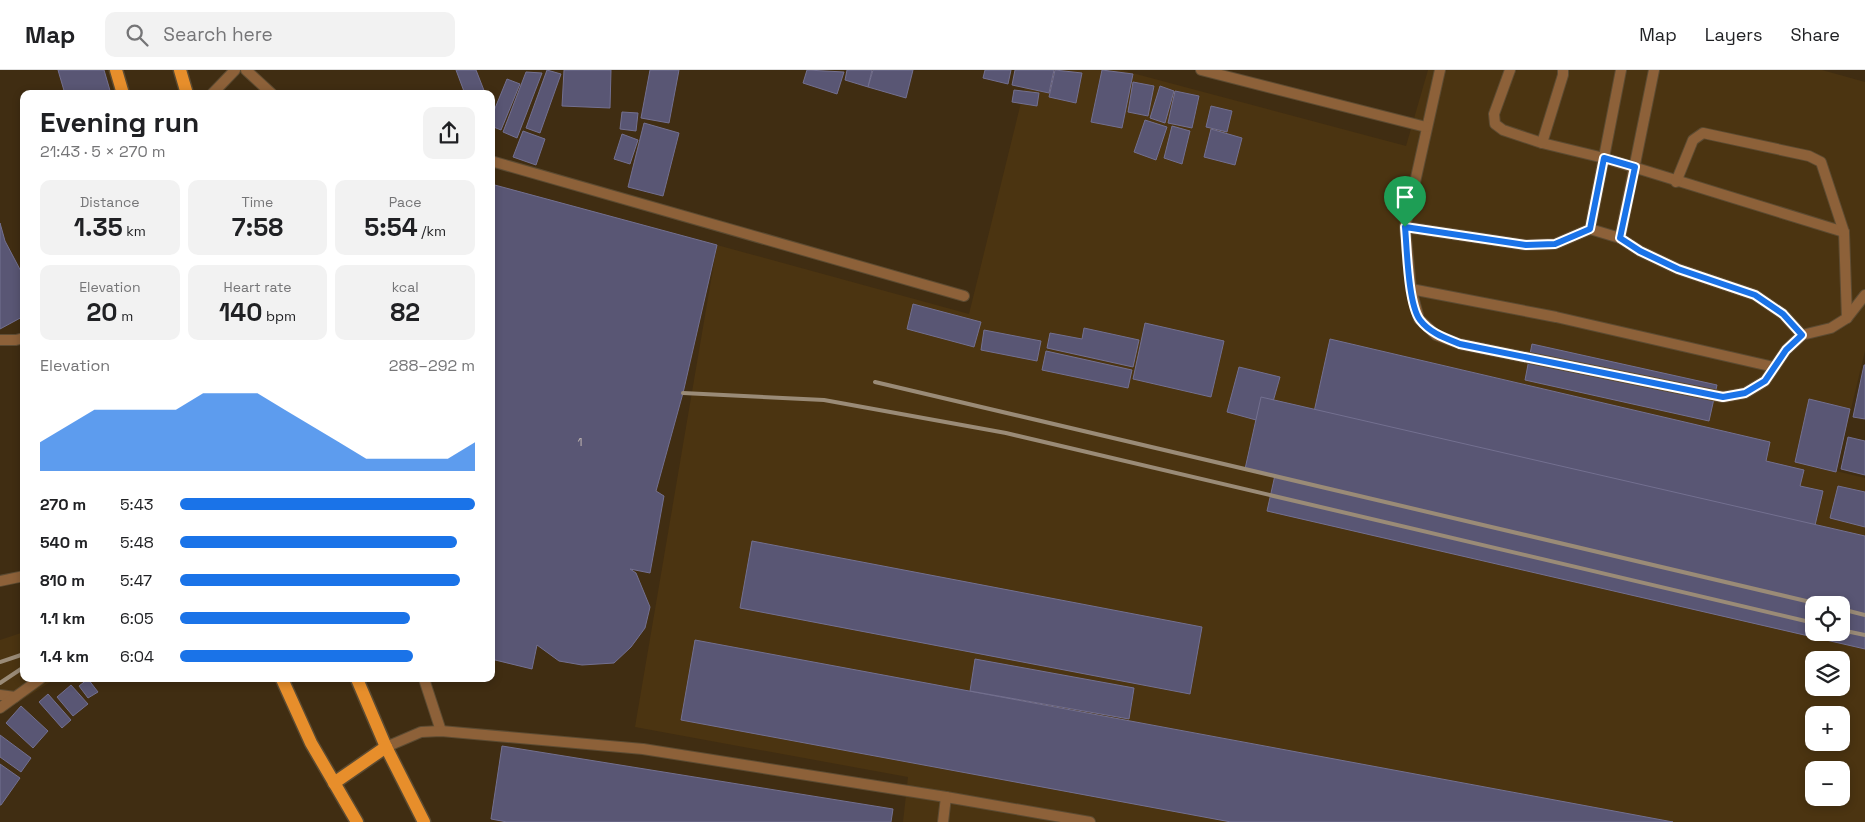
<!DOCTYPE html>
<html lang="en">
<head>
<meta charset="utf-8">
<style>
  body { margin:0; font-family:"Space Grotesk",sans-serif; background:#f2f2f2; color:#202124; height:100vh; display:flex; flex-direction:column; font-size:19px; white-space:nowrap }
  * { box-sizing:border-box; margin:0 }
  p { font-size:16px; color:#757577 }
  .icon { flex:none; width:28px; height:28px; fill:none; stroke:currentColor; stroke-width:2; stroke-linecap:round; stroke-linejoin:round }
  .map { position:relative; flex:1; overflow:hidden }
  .sheet { position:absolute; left:20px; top:20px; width:475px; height:592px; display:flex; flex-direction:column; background:#fff; border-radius:10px; box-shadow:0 2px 8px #0003 }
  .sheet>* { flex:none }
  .buttons { position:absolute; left:1805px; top:526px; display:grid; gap:10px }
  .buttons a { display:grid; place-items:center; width:45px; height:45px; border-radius:10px; background:#fff; box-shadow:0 2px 8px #0003; font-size:25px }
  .pin { position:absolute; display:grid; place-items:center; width:42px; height:42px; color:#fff; margin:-51px -21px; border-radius:50% 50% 50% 0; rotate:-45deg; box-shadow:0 0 5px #0007 }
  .pin .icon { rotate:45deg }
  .round { display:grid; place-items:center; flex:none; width:52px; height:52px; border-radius:10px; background:#f2f2f2 }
  .overview { display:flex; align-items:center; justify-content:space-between; height:85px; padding:0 20px }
  h1 { font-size:28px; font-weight:700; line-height:38px }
  .stats { display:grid; grid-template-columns:repeat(3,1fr); gap:8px; height:85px; padding:5px 20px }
  .stats div { display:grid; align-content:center; border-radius:10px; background:#f2f2f2; text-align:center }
  .stats b { font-size:25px; font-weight:700 }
  .stats small { font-size:14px; font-weight:400 }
  .stats p { font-size:14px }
  .chart { height:140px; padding:10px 20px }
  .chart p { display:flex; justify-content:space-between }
  .chart svg { width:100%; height:90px; margin-top:5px; fill:#1a73e8; opacity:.7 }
  ul { padding:0 20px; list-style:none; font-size:16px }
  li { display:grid; grid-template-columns:80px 60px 1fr; align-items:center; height:38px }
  li i { height:12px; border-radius:6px; background:#1a73e8 }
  header { display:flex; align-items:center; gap:30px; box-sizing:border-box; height:70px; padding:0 25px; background:#fff; border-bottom:1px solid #e0e0e0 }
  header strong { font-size:24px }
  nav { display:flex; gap:28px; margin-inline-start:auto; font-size:18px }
  .search { width:350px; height:45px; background:#f2f2f2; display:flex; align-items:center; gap:12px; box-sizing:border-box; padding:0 18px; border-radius:10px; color:#757577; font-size:19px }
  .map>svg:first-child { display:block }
  .built { fill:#4b3411; fill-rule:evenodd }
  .building { fill:#595674; stroke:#737090; fill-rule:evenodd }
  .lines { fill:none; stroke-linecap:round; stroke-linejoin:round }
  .service-casing { stroke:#5c4b32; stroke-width:12 }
  .minor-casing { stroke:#5c4b32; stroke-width:12 }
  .tertiary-casing { stroke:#5c4b32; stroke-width:12 }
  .primary-casing { stroke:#5c4b32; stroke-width:15 }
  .service { stroke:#8d6139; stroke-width:10 }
  .minor { stroke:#8d6139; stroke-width:10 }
  .tertiary { stroke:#8d6139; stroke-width:10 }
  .primary { stroke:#e78e2b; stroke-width:12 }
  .rail { stroke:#9a8b77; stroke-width:4 }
  .route-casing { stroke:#fff; stroke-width:10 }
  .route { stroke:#1a73e8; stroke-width:6 }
  .labels { text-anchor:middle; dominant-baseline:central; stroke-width:5; stroke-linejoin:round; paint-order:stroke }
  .number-label { font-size:12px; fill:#bdb3af }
</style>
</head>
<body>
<header>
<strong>Map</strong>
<div class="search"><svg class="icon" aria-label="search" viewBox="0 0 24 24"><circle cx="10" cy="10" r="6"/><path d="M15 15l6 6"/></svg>Search here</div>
<nav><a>Map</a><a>Layers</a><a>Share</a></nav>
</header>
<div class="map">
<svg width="1865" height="752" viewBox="0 0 1865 752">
  <rect width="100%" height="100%" fill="#402d12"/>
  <!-- built -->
  <g class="built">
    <path d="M1029 0H1121L1406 76 1428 0H1822L1865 12V281L1836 401 1865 408V752H903L908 707 635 657 717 175 969 244ZM1814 535H1841V562H1814ZM1814 590H1841V618H1814ZM1814 645H1841V672H1814ZM1814 700H1841V728H1814Z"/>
    <path d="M24 562V609H55L0 644V570Z"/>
  </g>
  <!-- building -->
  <g class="building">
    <path d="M58 0H104L111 24H65Z"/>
    <path d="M456 0H476L485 23 465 24Z"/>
    <path d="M547 0 561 4 540 63 526 58Z"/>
    <path d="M564 0H611L610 38 562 36Z"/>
    <path d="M650 0H679L669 53 641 48Z"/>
    <path d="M807 0 844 2 837 24 803 13Z"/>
    <path d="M847 0H872L868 17 845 10Z"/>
    <path d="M873 0H913L906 28 868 17Z"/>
    <path d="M985 0H1011L1008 14 983 8Z"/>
    <path d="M1015 0H1054L1049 23 1012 15Z"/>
    <path d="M1055 0 1082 3 1076 33 1049 27Z"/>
    <path d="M1102 0 1133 4 1122 58 1091 52Z"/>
    <path d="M526 2 542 3 517 68 503 62Z"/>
    <path d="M507 9 520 14 501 60 491 56V48Z"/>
    <path d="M1133 12 1154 16 1148 46 1128 42Z"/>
    <path d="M1160 16 1174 21 1165 53 1150 48Z"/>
    <path d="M1014 20 1039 23 1037 36 1012 32Z"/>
    <path d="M1175 21 1199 26 1192 58 1168 53Z"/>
    <path d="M1211 36 1232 41 1227 62 1206 57Z"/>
    <path d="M622 42 638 43 636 61 620 59Z"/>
    <path d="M1145 50 1167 57 1156 90 1134 82Z"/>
    <path d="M644 53 679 63 663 126 628 117Z"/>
    <path d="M1172 56 1190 61 1182 94 1164 88Z"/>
    <path d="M1211 59 1242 68 1235 95 1204 87Z"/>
    <path d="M523 61 545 69 536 95 513 87Z"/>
    <path d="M622 64 638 70 630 94 614 89Z"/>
    <path d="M491 114 717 175 683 323 656 421 664 426 650 503 630 499 636 503 650 537 645 558 631 577 614 593 582 595 559 591 537 575 532 599 491 589Z"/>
    <path d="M0 153 5 171 24 207V246L0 259Z"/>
    <path d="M913 234 981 252 974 277 907 259Z"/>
    <path d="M1145 253 1224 271 1211 327 1133 309Z"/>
    <path d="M1084 258 1139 270 1133 297 1047 278 1050 263 1082 269Z"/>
    <path d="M984 260 1041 271 1037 291 981 280Z"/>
    <path d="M1330 269 1770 372 1766 391 1804 400 1800 416 1823 421 1809 481 1271 356 1276 333 1314 342Z"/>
    <path d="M1532 274 1717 315 1709 351 1525 310Z"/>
    <path d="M1046 281 1132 300 1128 318 1042 300Z"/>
    <path d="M1864 295H1865V349L1853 347Z"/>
    <path d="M1239 297 1280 307 1267 353 1227 342Z"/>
    <path d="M1261 327 1865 466V579L1267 441 1275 405 1245 399ZM1814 535H1841V562H1814Z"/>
    <path d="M1809 329 1850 339 1836 402 1795 392Z"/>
    <path d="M1848 367 1865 371V405L1841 399Z"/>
    <path d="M1838 416 1865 422V457L1830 448Z"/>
    <path d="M752 471 1202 557 1190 624 740 538Z"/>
    <path d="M695 570 1673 752H1231L681 650Z"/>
    <path d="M975 589 1134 618 1129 649 970 621Z"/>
    <path d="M88 609 98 622 88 628 79 616Z"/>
    <path d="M71 615 88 634 73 646 57 627Z"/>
    <path d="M48 624 71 650 62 658 39 632Z"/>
    <path d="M21 636 48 661 33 678 6 653Z"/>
    <path d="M0 665 31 688 21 702 0 687Z"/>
    <path d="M502 676 893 739 891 752H507L491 749Z"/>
    <path d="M0 694 20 708 1 735H0Z"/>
  </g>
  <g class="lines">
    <!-- service casing -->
    <g class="service-casing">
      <g id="service">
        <path d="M1440 0 1405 157 1411 219 1419 249 1436 265 1460 274 1723 327 1745 323 1765 311 1786 280 1802 265 1831 258 1847 248 1865 225"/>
        <path d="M1510 0 1494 44 1495 54 1503 60 1542 73 1604 88 1844 162 1847 248"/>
        <path d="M1542 73 1563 5V0"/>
        <path d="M1676 112 1693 70 1703 63 1809 86 1821 92 1844 162"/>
        <path d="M1405 157 1526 175 1555 174 1590 159 1620 168 1640 181 1678 199 1755 225 1783 244 1802 265"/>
        <path d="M1590 159 1621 0"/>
        <path d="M1620 168 1654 0"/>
        <path d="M1411 219 1556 247 1774 297"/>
        <path d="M0 270H16L24 268"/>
        <path d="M0 511 24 506"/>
        <path d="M424 609 441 661"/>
        <path d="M386 677 421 662 441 661 643 679 946 727 1090 752"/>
        <path d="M943 752 946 727"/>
      </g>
    </g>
    <!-- minor casing -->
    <g class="minor-casing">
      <g id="minor">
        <path d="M246 0 272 24"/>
        <path d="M1201 0 1426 57"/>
        <path d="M491 91 964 226"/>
        <path d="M0 625 15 627"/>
        <path d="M0 638 40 609"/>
      </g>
    </g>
    <!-- tertiary casing -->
    <g class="tertiary-casing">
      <path id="tertiary" d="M212 24 235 0"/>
    </g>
    <!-- primary casing -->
    <g class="primary-casing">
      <g id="primary">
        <path d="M116 0 123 24"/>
        <path d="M180 0 187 24"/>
        <path d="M282 609 311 673 357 752"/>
        <path d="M357 609 386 677 424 752"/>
        <path d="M334 713 386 677"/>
      </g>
    </g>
    <!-- service -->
    <use href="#service" class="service"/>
    <!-- minor -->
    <use href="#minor" class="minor"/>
    <!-- tertiary -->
    <use href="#tertiary" class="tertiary"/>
    <!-- primary -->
    <use href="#primary" class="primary"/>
    <!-- rail -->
    <g class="rail">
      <path d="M875 312 1823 535"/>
      <path d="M683 323 824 330 1006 363 1814 553"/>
      <path d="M1841 539 1865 545"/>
      <path d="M1841 560 1865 565"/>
      <path d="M0 592 24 584"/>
      <path d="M0 613 24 597"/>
    </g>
  </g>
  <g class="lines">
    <!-- route casing -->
    <g class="route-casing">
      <path id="route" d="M1604 88 1635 97 1620 168 1640 181 1678 199 1755 225 1783 244 1802 265 1786 280 1765 311 1745 323 1723 327 1460 274C1445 268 1430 263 1420 250 1408 234 1407 178 1405 157L1526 175 1555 174 1590 159Z"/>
    </g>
    <!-- route -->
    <use href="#route" class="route"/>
  </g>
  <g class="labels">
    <!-- number labels -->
    <g class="number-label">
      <text x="580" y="372">1</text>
    </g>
  </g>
</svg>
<div class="buttons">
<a><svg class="icon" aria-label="locate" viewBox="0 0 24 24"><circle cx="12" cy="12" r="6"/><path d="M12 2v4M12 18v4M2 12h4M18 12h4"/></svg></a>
<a><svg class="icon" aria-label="layers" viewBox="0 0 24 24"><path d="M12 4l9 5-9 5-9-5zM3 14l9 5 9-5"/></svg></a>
<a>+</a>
<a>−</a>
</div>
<div class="pin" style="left:1405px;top:157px;background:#1e9e55"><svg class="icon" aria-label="arrive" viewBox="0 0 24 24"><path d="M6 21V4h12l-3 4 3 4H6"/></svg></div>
<section class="sheet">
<div class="overview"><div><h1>Evening run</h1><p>21:43 · 5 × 270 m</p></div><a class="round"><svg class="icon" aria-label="share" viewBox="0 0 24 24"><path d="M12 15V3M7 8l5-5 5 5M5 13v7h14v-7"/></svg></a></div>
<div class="stats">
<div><p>Distance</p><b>1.35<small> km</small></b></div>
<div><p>Time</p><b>7:58</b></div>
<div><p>Pace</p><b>5:54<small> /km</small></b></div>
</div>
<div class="stats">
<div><p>Elevation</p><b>20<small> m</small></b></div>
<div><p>Heart rate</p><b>140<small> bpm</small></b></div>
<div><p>kcal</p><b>82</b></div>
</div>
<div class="chart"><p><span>Elevation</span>288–292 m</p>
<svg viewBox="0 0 160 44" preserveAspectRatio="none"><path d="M0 44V30L10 22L20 14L30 14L40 14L50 14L60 6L70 6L80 6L90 14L100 22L110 30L120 38L130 38L140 38L150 38L160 30V44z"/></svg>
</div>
<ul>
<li><b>270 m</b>5:43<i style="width:100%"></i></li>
<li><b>540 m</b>5:48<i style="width:94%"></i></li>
<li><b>810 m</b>5:47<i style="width:95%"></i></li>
<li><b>1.1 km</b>6:05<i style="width:78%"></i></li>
<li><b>1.4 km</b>6:04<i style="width:79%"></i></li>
</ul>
</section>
</div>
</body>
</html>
